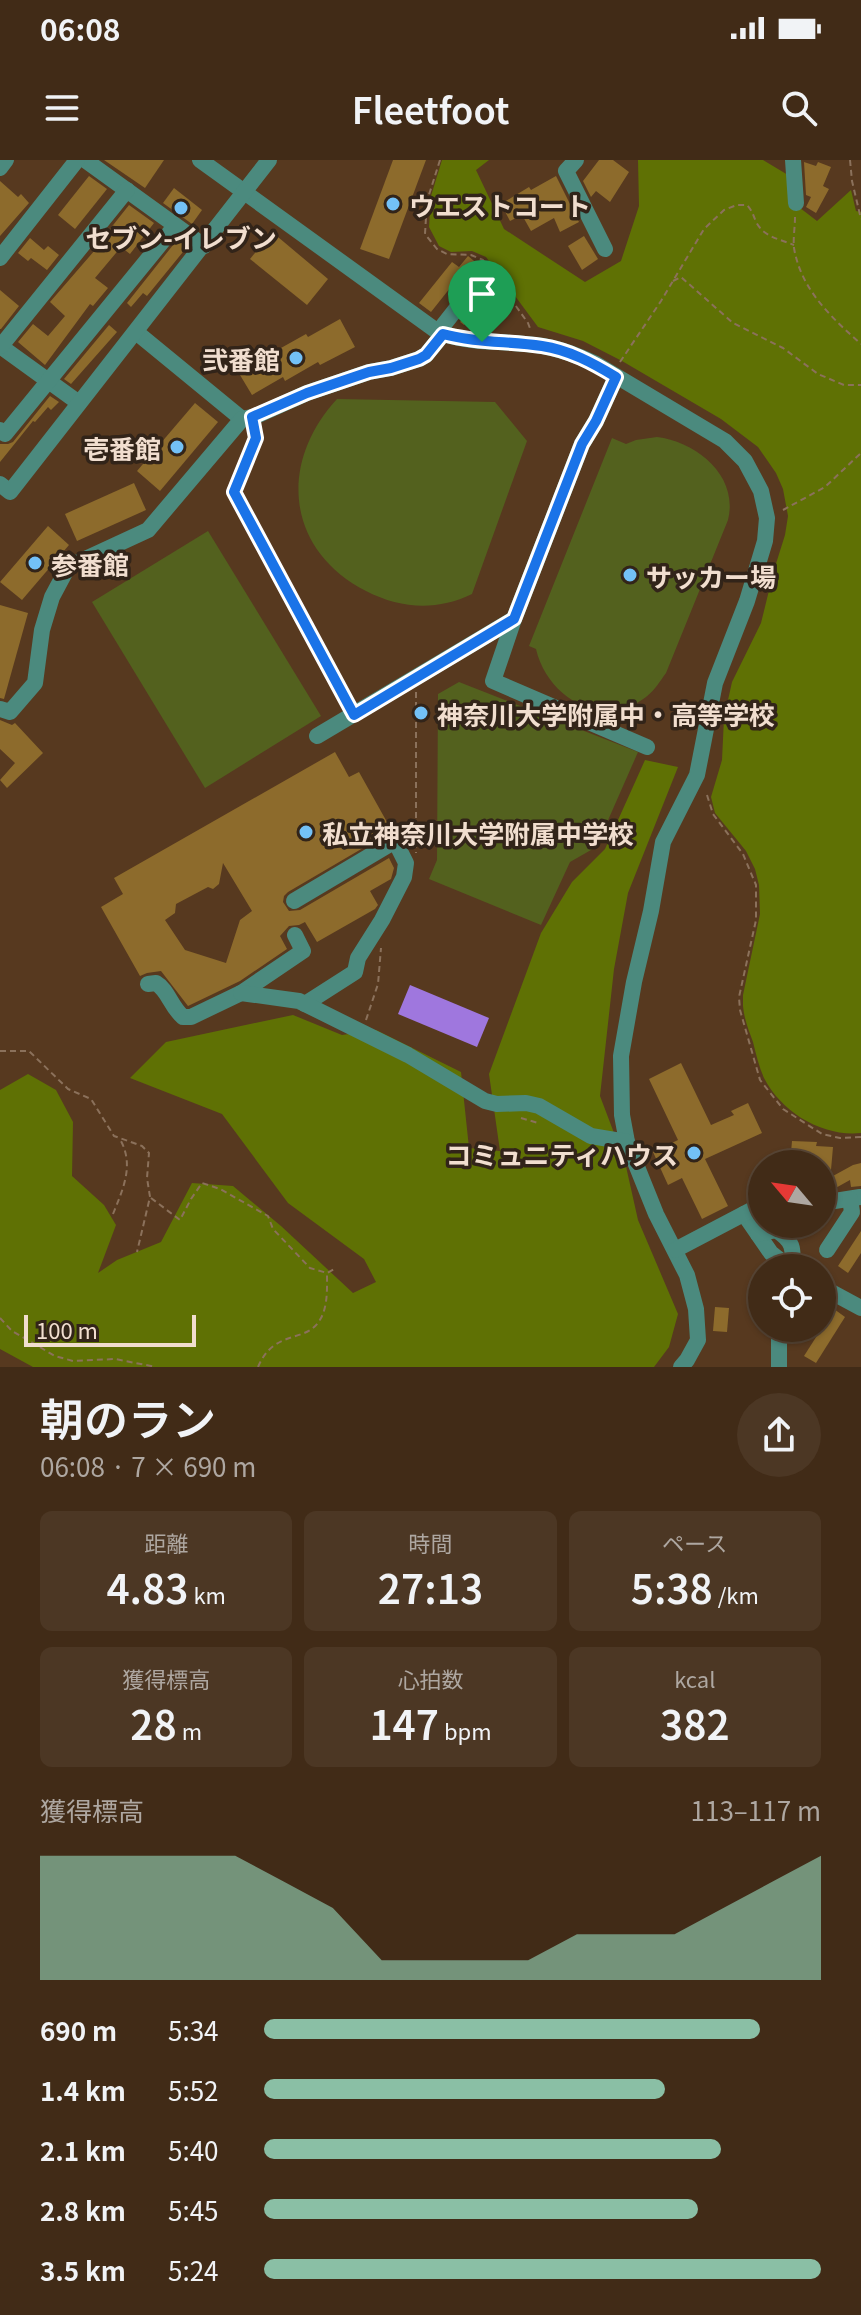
<!DOCTYPE html>
<html lang="ja">
<head>
<meta charset="utf-8">
<style>
  body { margin:0; font-family:Georgia,"Noto Sans JP",serif; background:#4c3724; color:#f1f3f6; height:100vh; display:flex; flex-direction:column; font-size:30px; white-space:nowrap }
  * { box-sizing:border-box; margin:0 }
  p { font-size:26px; color:#aea7a1 }
  .icon { flex:none; width:44px; height:44px; fill:none; stroke:currentColor; stroke-width:2; stroke-linecap:round; stroke-linejoin:round }
  .map { position:relative; height:1207px; overflow:hidden }
  .details { display:flex; flex-direction:column; background:#412b17; flex:1 }
  .details>* { flex:none }
  .needle { width:52px; rotate:299deg }
  .tools { position:absolute; left:748px; top:990px; display:grid; gap:16px }
  .tools a { display:grid; place-items:center; width:88px; height:88px; border-radius:50%; background:#412b17; box-shadow:0 2px 6px #0004,0 0 0 2px #5a4736; font-size:40px }
  .scale { position:absolute; left:24px; bottom:20px; width:172px; box-sizing:border-box; padding-left:8px; border:4px solid #f1decf; border-top:0; font-size:22px; line-height:28px; white-space:nowrap; color:#f1decf; -webkit-text-stroke:6px #322419; paint-order:stroke }
  .pin { position:absolute; display:grid; place-items:center; width:68px; height:68px; color:#fff; margin:-82px -34px; border-radius:50% 50% 50% 0; rotate:-45deg; box-shadow:0 0 8px #0007 }
  .pin .icon { rotate:45deg }
  .round { display:grid; place-items:center; flex:none; width:84px; height:84px; border-radius:42px; background:#4c3724 }
  .headline { display:flex; align-items:center; justify-content:space-between; height:136px; padding:0 40px }
  h1 { font-size:44px; font-weight:600; line-height:60px }
  .metrics { display:grid; grid-template-columns:repeat(3,1fr); gap:12px; height:136px; padding:8px 40px }
  .metrics div { display:grid; align-content:center; border-radius:12px; background:#4c3724; text-align:center }
  .metrics b { font-size:40px; font-weight:600 }
  .metrics small { font-size:22px; font-weight:400 }
  .metrics p { font-size:22px }
  .chart { height:224px; padding:16px 40px }
  .chart p { display:flex; justify-content:space-between }
  .chart svg { width:100%; height:144px; margin-top:8px; fill:#8abfa5; opacity:.7 }
  ul { padding:0 40px; list-style:none; font-size:26px }
  li { display:grid; grid-template-columns:128px 96px 1fr; align-items:center; height:60px }
  li i { height:20px; border-radius:10px; background:#8abfa5 }
  .status { display:flex; justify-content:space-between; align-items:center; height:56px; padding:0 40px; background:#412b17; direction:ltr }
  .status svg { height:22px; fill:currentColor }
  header { display:flex; justify-content:space-between; align-items:center; height:104px; padding:0 40px; background:#412b17; font-size:36px; font-weight:600 }
  .map>svg:first-child { display:block }
  .green { fill:#53611e }
  .forest { fill:#5f7104 }
  .water { fill:#9f77de }
  .building { fill:#8d6b2c; fill-rule:evenodd }
  .lines { fill:none; stroke-linecap:round; stroke-linejoin:round }
  .path { stroke:#8b715b; stroke-width:2; stroke-dasharray:6 4; stroke-linecap:butt }
  .minor { stroke:#4b8a7e; stroke-width:16 }
  .route-casing { stroke:#fff; stroke-width:16 }
  .route { stroke:#1a73e8; stroke-width:10 }
  .poi-dot { fill:#73c1f6; stroke:#322419; stroke-width:3 }
  .labels { text-anchor:middle; dominant-baseline:central; stroke-width:7; stroke-linejoin:round; paint-order:stroke }
  .poi-label { font-size:26px; font-weight:bold; fill:#f1decf; stroke:#322419; text-anchor:start }
</style>
</head>
<body>
<div class="status"><b>06:08</b><svg viewBox="0 0 49 12"><path d="M0 12V9h3v3zM5 12V6h3v6zM10 12V3h3v9zM15 12V0h3v12zM26 1h20v11H26zM47 4h2v5h-2z"/></svg></div>
<header><svg class="icon" aria-label="menu" viewBox="0 0 24 24"><path d="M4 6h16M4 12h16M4 18h16"/></svg>Fleetfoot<svg class="icon" aria-label="search" viewBox="0 0 24 24"><circle cx="10" cy="10" r="6"/><path d="M15 15l6 6"/></svg></header>
<div class="map">
<svg width="861" height="1207" viewBox="0 0 861 1207">
  <rect width="100%" height="100%" fill="#57391f"/>
  <!-- green -->
  <g class="green">
    <path d="M337 239 495 242 527 281 472 434C437 451 401 449 366 431 286 390 278 303 337 239Z"/>
    <path d="M657 277C697 282 739 316 728 360L666 513C660 521 655 530 646 537 602 571 547 537 536 489L529 486 612 278 626 284 636 280Z"/>
    <path d="M208 371 321 556 205 628 92 442Z"/>
    <path d="M459 522 638 592 598 683 591 690 570 702 541 765 429 719 437 700 438 534Z"/>
  </g>
  <!-- forest -->
  <g class="forest">
    <path d="M442 0H489L476 10 504 69 585 122 621 101 639 46 638 0H763L788 15 791 41 817 61 851 30 856 51 861 52V973C823 977 782 953 764 918 759 907 756 894 753 882 749 871 744 859 743 846V835L760 754 759 725 755 709 746 691 715 653 711 637 722 600 724 558 732 522 761 463 774 410 785 375 788 356 783 329 776 313 758 287 721 259 622 201 583 181 538 167 486 97 472 91 451 92 439 86 429 67 431 36Z"/>
    <path d="M645 600 678 607 628 733 614 809 600 936 625 1002 638 1060 678 1154 669 1187 654 1207H33L0 1189V930L28 914 56 930 73 962 72 1016 104 1045 116 1065 98 1113 117 1100 161 1082 192 1023 233 1026 281 1066 353 1133 376 1122 364 1099 288 1043 222 954 130 918 166 882 293 855 342 875 376 870 461 912 469 988 500 991 489 914 541 773 572 722 605 689Z"/>
  </g>
  <!-- water -->
  <path class="water" d="M410 825 489 858 477 887 398 854Z"/>
  <!-- building -->
  <g class="building">
    <path d="M104 0H164L145 28Z"/>
    <path d="M393 0H426L389 99 360 89Z"/>
    <path d="M599 0H613L629 12 610 42 596 31 591 37 583 21Z"/>
    <path d="M804 2 816 6 818 2 831 7 823 26 829 29 816 53 806 47 811 37 806 35Z"/>
    <path d="M89 16 107 29 75 69 58 55Z"/>
    <path d="M556 16 579 62 560 72 554 58 531 71 522 55 510 61 501 44 529 27 531 30Z"/>
    <path d="M0 21 18 37 21 34 29 43 0 76Z"/>
    <path d="M174 28 202 50 192 64 163 43Z"/>
    <path d="M129 45 154 63 130 94 121 87 95 118 108 128 93 146 90 144 45 205 18 182 33 164 48 176 65 156 50 142 108 75 106 74Z"/>
    <path d="M272 72 328 119 307 145 250 99Z"/>
    <path d="M584 76 598 99 582 110 568 86Z"/>
    <path d="M30 78 44 90 48 86 59 95 47 110 31 98 28 101 18 93Z"/>
    <path d="M177 80 187 87 147 136 143 133 131 147 127 143Z"/>
    <path d="M468 96 479 105 476 109 494 121 486 132 502 143 503 140 513 147 506 157 503 155 494 169 471 154 464 165 460 162 480 137 482 131 478 122 462 113 431 152 419 143 452 102 459 107Z"/>
    <path d="M0 130 19 146 1 169H0Z"/>
    <path d="M340 159 355 187 320 205 318 202 285 221 283 217 252 235 237 210 270 190 272 193 306 174 308 177Z"/>
    <path d="M109 165 117 172 71 224 64 219Z"/>
    <path d="M50 236 59 242 51 250 48 247 35 262 33 261 0 302V284H8L13 282Z"/>
    <path d="M195 243 218 262 160 331 137 311Z"/>
    <path d="M134 323 146 350 77 381 65 354Z"/>
    <path d="M48 366 69 385 22 440 0 422Z"/>
    <path d="M0 445 28 453 4 539 0 538Z"/>
    <path d="M0 560 12 565 15 563 43 593 7 628 0 620 15 603 0 589Z"/>
    <path d="M335 592 349 617 359 612 392 671 288 732 284 736 283 742 289 751 300 750 389 698 394 708 391 719 370 731 378 745 375 749 317 782 305 762 299 765 289 766 280 776 287 789 240 821 188 846 161 811 147 813 140 816 101 747 123 734 114 718ZM223 703 252 751 240 760 226 803 185 790 165 760 175 753 176 744 208 727 213 729 219 724Z"/>
    <path d="M681 903 711 965 734 955 731 951 748 943 762 973 705 999 728 1046 702 1059 682 1018 668 1025 653 992 678 980 649 919Z"/>
    <path d="M792 981 817 982 816 986 833 987 831 1010 822 1009V1004H790Z"/>
    <path d="M861 1003V1026L851 1027 850 1020 832 1030 825 1031 822 1022 853 1005Z"/>
    <path d="M861 1071V1093L848 1113 838 1106Z"/>
    <path d="M715 1147 729 1148 727 1172 713 1171Z"/>
    <path d="M834 1149 845 1157 816 1203 804 1196Z"/>
  </g>
  <g class="lines">
    <!-- path -->
    <g class="path">
      <path d="M440 0 427 41 425 74 437 89 447 94 471 95 483 100 528 163 531 171"/>
      <path d="M850 0 852 21 861 59"/>
      <path d="M795 57C795 67 793 78 794 88 801 130 832 158 861 184"/>
      <path d="M673 121 681 117 733 163 783 188 818 214 844 225H861"/>
      <path d="M620 202 661 141 704 69 724 50 737 45H747C752 51 753 54 756 62 764 77 779 79 794 85"/>
      <path d="M255 270 256 278 234 332 347 543"/>
      <path d="M783 350 825 327 861 293"/>
      <path d="M416 532V693"/>
      <path d="M707 635 713 654 743 694 756 725V760L739 837 740 850 760 920 783 949 822 974 840 978 861 977"/>
      <path d="M366 860 378 824 381 788"/>
      <path d="M0 891H29L68 929 91 939 114 976 142 986 149 993 147 1018 150 1037 137 1092"/>
      <path d="M521 958 538 963"/>
      <path d="M151 1038 180 1060 191 1039 202 1023 220 1029 268 1056 273 1069 310 1108 327 1113 336 1108"/>
      <path d="M113 1054C123 1029 134 1006 121 981"/>
      <path d="M0 1158 12 1171 55 1196 73 1201 115 1199 156 1207"/>
      <path d="M258 1207C275 1167 307 1185 321 1158 328 1145 327 1127 327 1113"/>
    </g>
    <!-- minor -->
    <g class="minor">
      <path d="M85 0 204 86"/>
      <path d="M200 0 438 172C472 185 507 180 543 186 561 189 579 196 596 204L725 281 745 301 761 331 767 358 765 381 747 441 715 523 697 615 663 682 651 751 634 822 621 896 622 955 627 982 656 1054 687 1115 696 1149 698 1180 687 1200 681 1207"/>
      <path d="M576 0 566 11 605 89"/>
      <path d="M793 0 796 43"/>
      <path d="M0 8 6 0"/>
      <path d="M0 98 77 0"/>
      <path d="M136 172 242 259 256 256 307 233 369 212 391 208 419 199 426 195 443 174"/>
      <path d="M438 172 471 130"/>
      <path d="M0 186 79 243"/>
      <path d="M1 186 127 30"/>
      <path d="M616 217 596 261 582 284 514 459 493 521 647 587"/>
      <path d="M0 270 5 274 175 66"/>
      <path d="M0 324 10 332 269 0"/>
      <path d="M0 549 10 552 35 523 42 470 52 437 68 407 148 370 242 259"/>
      <path d="M317 576 514 459"/>
      <path d="M294 741 395 681 406 703 404 717 382 760 358 798 355 812 305 844"/>
      <path d="M148 824 156 823C168 830 171 847 183 857H191L241 833 303 791 295 775"/>
      <path d="M241 833 299 841 408 895 485 941 497 944 526 943 539 946 591 976 627 982"/>
      <path d="M822 1043 860 1037"/>
      <path d="M744 1054 771 1093 790 1108"/>
      <path d="M758 1074 776 1070C793 1081 794 1088 792 1108"/>
      <path d="M675 1090 755 1048H762"/>
      <path d="M827 1090 852 1052 850 1039"/>
      <path d="M822 1127 861 1148"/>
      <path d="M779 1207V1168"/>
    </g>
  </g>
  <g class="lines">
    <!-- route casing -->
    <g class="route-casing">
      <path id="route" d="M443 174C476 183 508 181 542 186 569 190 593 203 616 217L596 261 582 284 514 459 354 555 234 332 256 278 252 257 307 233 369 212 391 208 419 199 426 195Z"/>
    </g>
    <!-- route -->
    <use href="#route" class="route"/>
  </g>
  <!-- markers -->
  <g class="poi-dot">
    <circle cx="393" cy="44" r="8"/>
    <circle cx="181" cy="48" r="8"/>
    <circle cx="296" cy="198" r="8"/>
    <circle cx="177" cy="287" r="8"/>
    <circle cx="35" cy="403" r="8"/>
    <circle cx="630" cy="415" r="8"/>
    <circle cx="421" cy="553" r="8"/>
    <circle cx="306" cy="672" r="8"/>
    <circle cx="694" cy="993" r="8"/>
  </g>
  <g class="labels">
    <!-- poi labels -->
    <g class="poi-label">
      <text x="409" y="44">ウエストコート</text>
      <text x="181" y="76" text-anchor="middle">セブン-イレブン</text>
      <text x="280" y="198" text-anchor="end">弐番館</text>
      <text x="161" y="287" text-anchor="end">壱番館</text>
      <text x="51" y="403">参番館</text>
      <text x="646" y="415">サッカー場</text>
      <text x="437" y="553">神奈川大学附属中・高等学校</text>
      <text x="322" y="672">私立神奈川大学附属中学校</text>
      <text x="678" y="993" text-anchor="end">コミュニティハウス</text>
    </g>
  </g>
</svg>
<div class="tools">
<a><svg class="needle" viewBox="-14 -14 28 28"><path d="M0-13l5 13h-10z" fill="#e53935"/><path d="M0 13l5-13h-10z" fill="#aea7a1"/></svg></a>
<a><svg class="icon" aria-label="locate" viewBox="0 0 24 24"><circle cx="12" cy="12" r="6"/><path d="M12 2v4M12 18v4M2 12h4M18 12h4"/></svg></a>
</div>
<div class="scale">100 m</div>
<div class="pin" style="left:482px;top:182px;background:#1e9e55"><svg class="icon" aria-label="arrive" viewBox="0 0 24 24"><path d="M6 21V4h12l-3 4 3 4H6"/></svg></div>
</div>
<section class="details">
<div class="headline"><div><h1>朝のラン</h1><p>06:08 · 7 × 690 m</p></div><a class="round"><svg class="icon" aria-label="share" viewBox="0 0 24 24"><path d="M12 15V3M7 8l5-5 5 5M5 13v7h14v-7"/></svg></a></div>
<div class="metrics">
<div><p>距離</p><b>4.83<small> km</small></b></div>
<div><p>時間</p><b>27:13</b></div>
<div><p>ペース</p><b>5:38<small> /km</small></b></div>
</div>
<div class="metrics">
<div><p>獲得標高</p><b>28<small> m</small></b></div>
<div><p>心拍数</p><b>147<small> bpm</small></b></div>
<div><p>kcal</p><b>382</b></div>
</div>
<div class="chart"><p><span>獲得標高</span>113–117 m</p>
<svg viewBox="0 0 160 44" preserveAspectRatio="none"><path d="M0 44V6L10 6L20 6L30 6L40 6L50 14L60 22L70 38L80 38L90 38L100 38L110 30L120 30L130 30L140 22L150 14L160 6V44z"/></svg>
</div>
<ul>
<li><b>690 m</b>5:34<i style="width:89%"></i></li>
<li><b>1.4 km</b>5:52<i style="width:72%"></i></li>
<li><b>2.1 km</b>5:40<i style="width:82%"></i></li>
<li><b>2.8 km</b>5:45<i style="width:78%"></i></li>
<li><b>3.5 km</b>5:24<i style="width:100%"></i></li>
</ul>
</section>
</body>
</html>
